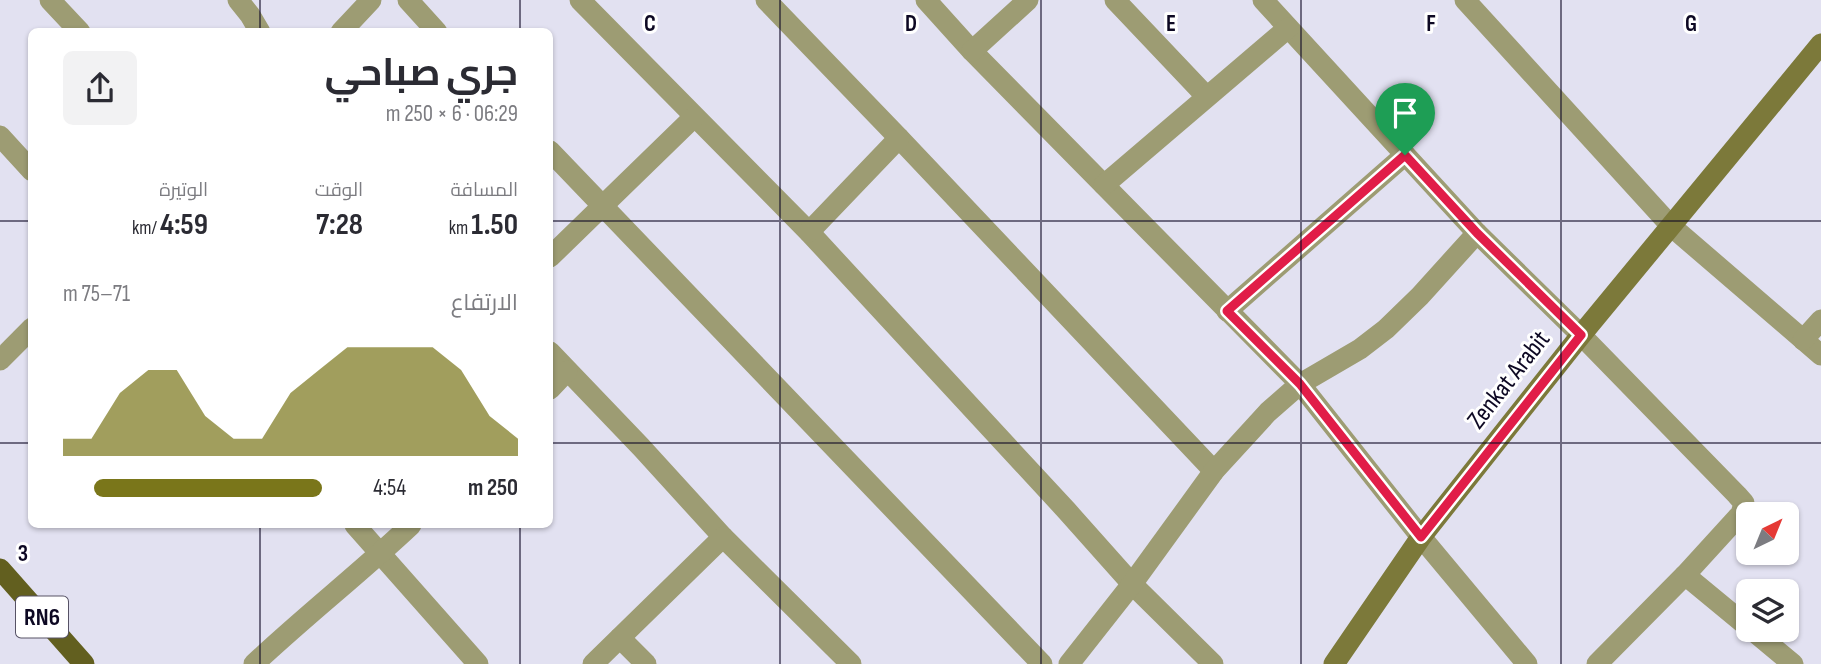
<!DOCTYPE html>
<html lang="ar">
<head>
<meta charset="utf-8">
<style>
  body { margin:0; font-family:"Sofia Sans Condensed",Cairo,sans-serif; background:#f2f2f3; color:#2b2b33; direction:rtl; height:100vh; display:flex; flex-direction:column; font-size:26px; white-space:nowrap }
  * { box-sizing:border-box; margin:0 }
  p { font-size:23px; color:#7c7c81 }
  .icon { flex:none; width:38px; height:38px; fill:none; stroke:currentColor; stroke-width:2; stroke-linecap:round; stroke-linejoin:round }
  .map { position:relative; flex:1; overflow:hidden; direction:ltr }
  .sheet { position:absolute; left:28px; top:28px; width:525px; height:500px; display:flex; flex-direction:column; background:#fff; border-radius:10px; box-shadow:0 2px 5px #0004; direction:rtl }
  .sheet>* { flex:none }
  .needle { width:46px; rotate:43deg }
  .buttons { position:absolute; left:1736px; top:502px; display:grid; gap:14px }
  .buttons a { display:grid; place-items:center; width:63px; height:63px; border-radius:10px; background:#fff; box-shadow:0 2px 5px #0004; font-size:35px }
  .pin { position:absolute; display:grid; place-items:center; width:60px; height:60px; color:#fff; margin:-72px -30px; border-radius:50% 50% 50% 0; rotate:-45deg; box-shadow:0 0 7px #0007 }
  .pin .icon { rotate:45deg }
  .round { display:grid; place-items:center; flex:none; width:74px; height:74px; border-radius:10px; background:#f2f2f3 }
  .summary { display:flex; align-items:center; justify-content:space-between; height:119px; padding:0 35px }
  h1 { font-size:38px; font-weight:700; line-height:52px }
  .stats { display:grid; grid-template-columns:repeat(3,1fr); gap:10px; height:119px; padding:7px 35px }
  .stats div { display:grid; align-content:center }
  .stats b { font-size:30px; font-weight:700 }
  .stats small { font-size:19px; font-weight:400 }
  .stats p { font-size:19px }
  .chart { height:196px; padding:14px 35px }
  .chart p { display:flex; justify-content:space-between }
  .chart svg { width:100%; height:126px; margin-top:7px; fill:#7a761a; opacity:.7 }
  ul { padding:0 35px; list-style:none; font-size:23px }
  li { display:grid; grid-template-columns:112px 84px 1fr; align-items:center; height:52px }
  li i { height:18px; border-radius:9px; background:#7a761a }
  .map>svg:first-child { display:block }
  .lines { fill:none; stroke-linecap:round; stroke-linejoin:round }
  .street { stroke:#9d9c73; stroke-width:21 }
  .secondary { stroke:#7c793a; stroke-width:21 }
  .primary { stroke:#625f1f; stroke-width:21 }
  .route-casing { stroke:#fff; stroke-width:14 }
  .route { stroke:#e11d48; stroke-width:9 }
  .grid { fill:none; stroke:#0d0823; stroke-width:2; stroke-opacity:0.55 }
  .labels { text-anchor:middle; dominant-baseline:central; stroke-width:6; stroke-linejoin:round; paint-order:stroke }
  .shield { fill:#fff; stroke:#565265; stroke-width:2 }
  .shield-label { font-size:24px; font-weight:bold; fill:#0d0823 }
  .street-label { font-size:26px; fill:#0d0823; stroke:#fff }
  .grid-label { font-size:23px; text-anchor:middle; font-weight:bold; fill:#0d0823; stroke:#fff; stroke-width:6; stroke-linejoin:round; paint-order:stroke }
</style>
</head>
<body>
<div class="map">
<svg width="1821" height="664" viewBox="0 0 1821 664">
  <rect width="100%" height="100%" fill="#e2e1f1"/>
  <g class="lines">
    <!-- street -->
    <g class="street">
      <path d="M50 0 80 32"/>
      <path d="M238 0 250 15 260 32"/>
      <path d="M408 0 437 32"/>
      <path d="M580 0 809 232 1067 511 1132 584 1213 664"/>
      <path d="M766 0 899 138 1214 471"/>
      <path d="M926 0 972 51 1300 384 1421 537 1527 664"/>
      <path d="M1115 0 1206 96"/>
      <path d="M1263 0 1477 233 1581 335 1737 495 1744 503 1741 514 1737 518 1685 575 1597 664"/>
      <path d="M1465 0 1671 226 1821 355"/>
      <path d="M341 32 371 0"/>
      <path d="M972 51 1028 0"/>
      <path d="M0 136 32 171"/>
      <path d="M550 151 1042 664"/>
      <path d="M1104 185 1288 28"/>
      <path d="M809 232 899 138"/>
      <path d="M550 257 694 117"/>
      <path d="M1227 311 1405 155"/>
      <path d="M1803 340 1821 320"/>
      <path d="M550 352 641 447 723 537 851 664"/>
      <path d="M0 360 32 328"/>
      <path d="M550 389 567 371"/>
      <path d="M355 525 478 664"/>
      <path d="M1685 575 1748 627"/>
      <path d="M1752 630 1793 664"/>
      <path d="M620 638 646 664"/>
      <path d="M254 664C305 616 360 573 411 525"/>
      <path d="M593 664 723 537"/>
      <path d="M1069 664 1132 584 1214 471 1268 412 1300 384 1360 349 1386 329 1420 296 1477 233"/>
    </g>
    <!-- secondary -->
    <path class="secondary" d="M1334 664 1421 537 1581 335 1821 44"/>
    <!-- primary -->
    <path class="primary" d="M0 569 84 664"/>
  </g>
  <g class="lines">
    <!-- route casing -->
    <g class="route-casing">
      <path id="route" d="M1405 155 1477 233 1581 335 1421 537 1300 384 1227 311Z"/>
    </g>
    <!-- route -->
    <use href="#route" class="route"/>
  </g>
  <!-- grid -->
  <path class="grid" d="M260 0V32M520 0V32M780 0V664M1041 0V664M1301 0V664M1561 0V664M0 221H32M550 221H1821M0 443H32M550 443H1821M260 525V664M520 525V664"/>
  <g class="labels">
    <!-- shield labels -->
    <rect class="shield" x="16" y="596.5" width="52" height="41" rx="5"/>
    <g class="shield-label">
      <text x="42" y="617">RN6</text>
    </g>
    <!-- street labels -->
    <g class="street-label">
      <text transform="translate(1509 380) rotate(-52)">Zenkat Arabit</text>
    </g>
  </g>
  <g class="grid-label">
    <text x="650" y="31">C</text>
    <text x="911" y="31">D</text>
    <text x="1171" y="31">E</text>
    <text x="1431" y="31">F</text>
    <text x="1691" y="31">G</text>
    <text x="23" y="561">3</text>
  </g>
</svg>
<div class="buttons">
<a><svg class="needle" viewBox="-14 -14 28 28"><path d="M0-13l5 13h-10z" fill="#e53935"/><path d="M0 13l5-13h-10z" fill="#7c7c81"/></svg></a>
<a><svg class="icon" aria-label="layers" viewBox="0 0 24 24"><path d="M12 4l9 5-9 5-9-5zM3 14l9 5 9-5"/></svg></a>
</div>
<div class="pin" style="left:1405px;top:155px;background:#1e9e55"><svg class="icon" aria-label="arrive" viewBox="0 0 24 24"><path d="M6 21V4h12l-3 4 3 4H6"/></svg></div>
<section class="sheet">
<div class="summary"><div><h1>جري صباحي</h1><p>06:29 · 6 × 250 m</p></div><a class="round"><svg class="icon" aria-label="share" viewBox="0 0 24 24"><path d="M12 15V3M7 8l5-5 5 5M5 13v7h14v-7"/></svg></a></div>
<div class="stats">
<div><p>المسافة</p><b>1.50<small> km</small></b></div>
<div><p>الوقت</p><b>7:28</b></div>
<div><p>الوتيرة</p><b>4:59<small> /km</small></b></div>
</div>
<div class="chart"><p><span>الارتفاع</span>71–75 m</p>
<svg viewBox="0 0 160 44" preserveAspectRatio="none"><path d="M0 44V38L10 38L20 22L30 14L40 14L50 30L60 38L70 38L80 22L90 14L100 6L110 6L120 6L130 6L140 14L150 30L160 38V44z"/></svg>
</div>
<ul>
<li><b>250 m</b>4:54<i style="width:88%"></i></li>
</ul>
</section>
</div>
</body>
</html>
